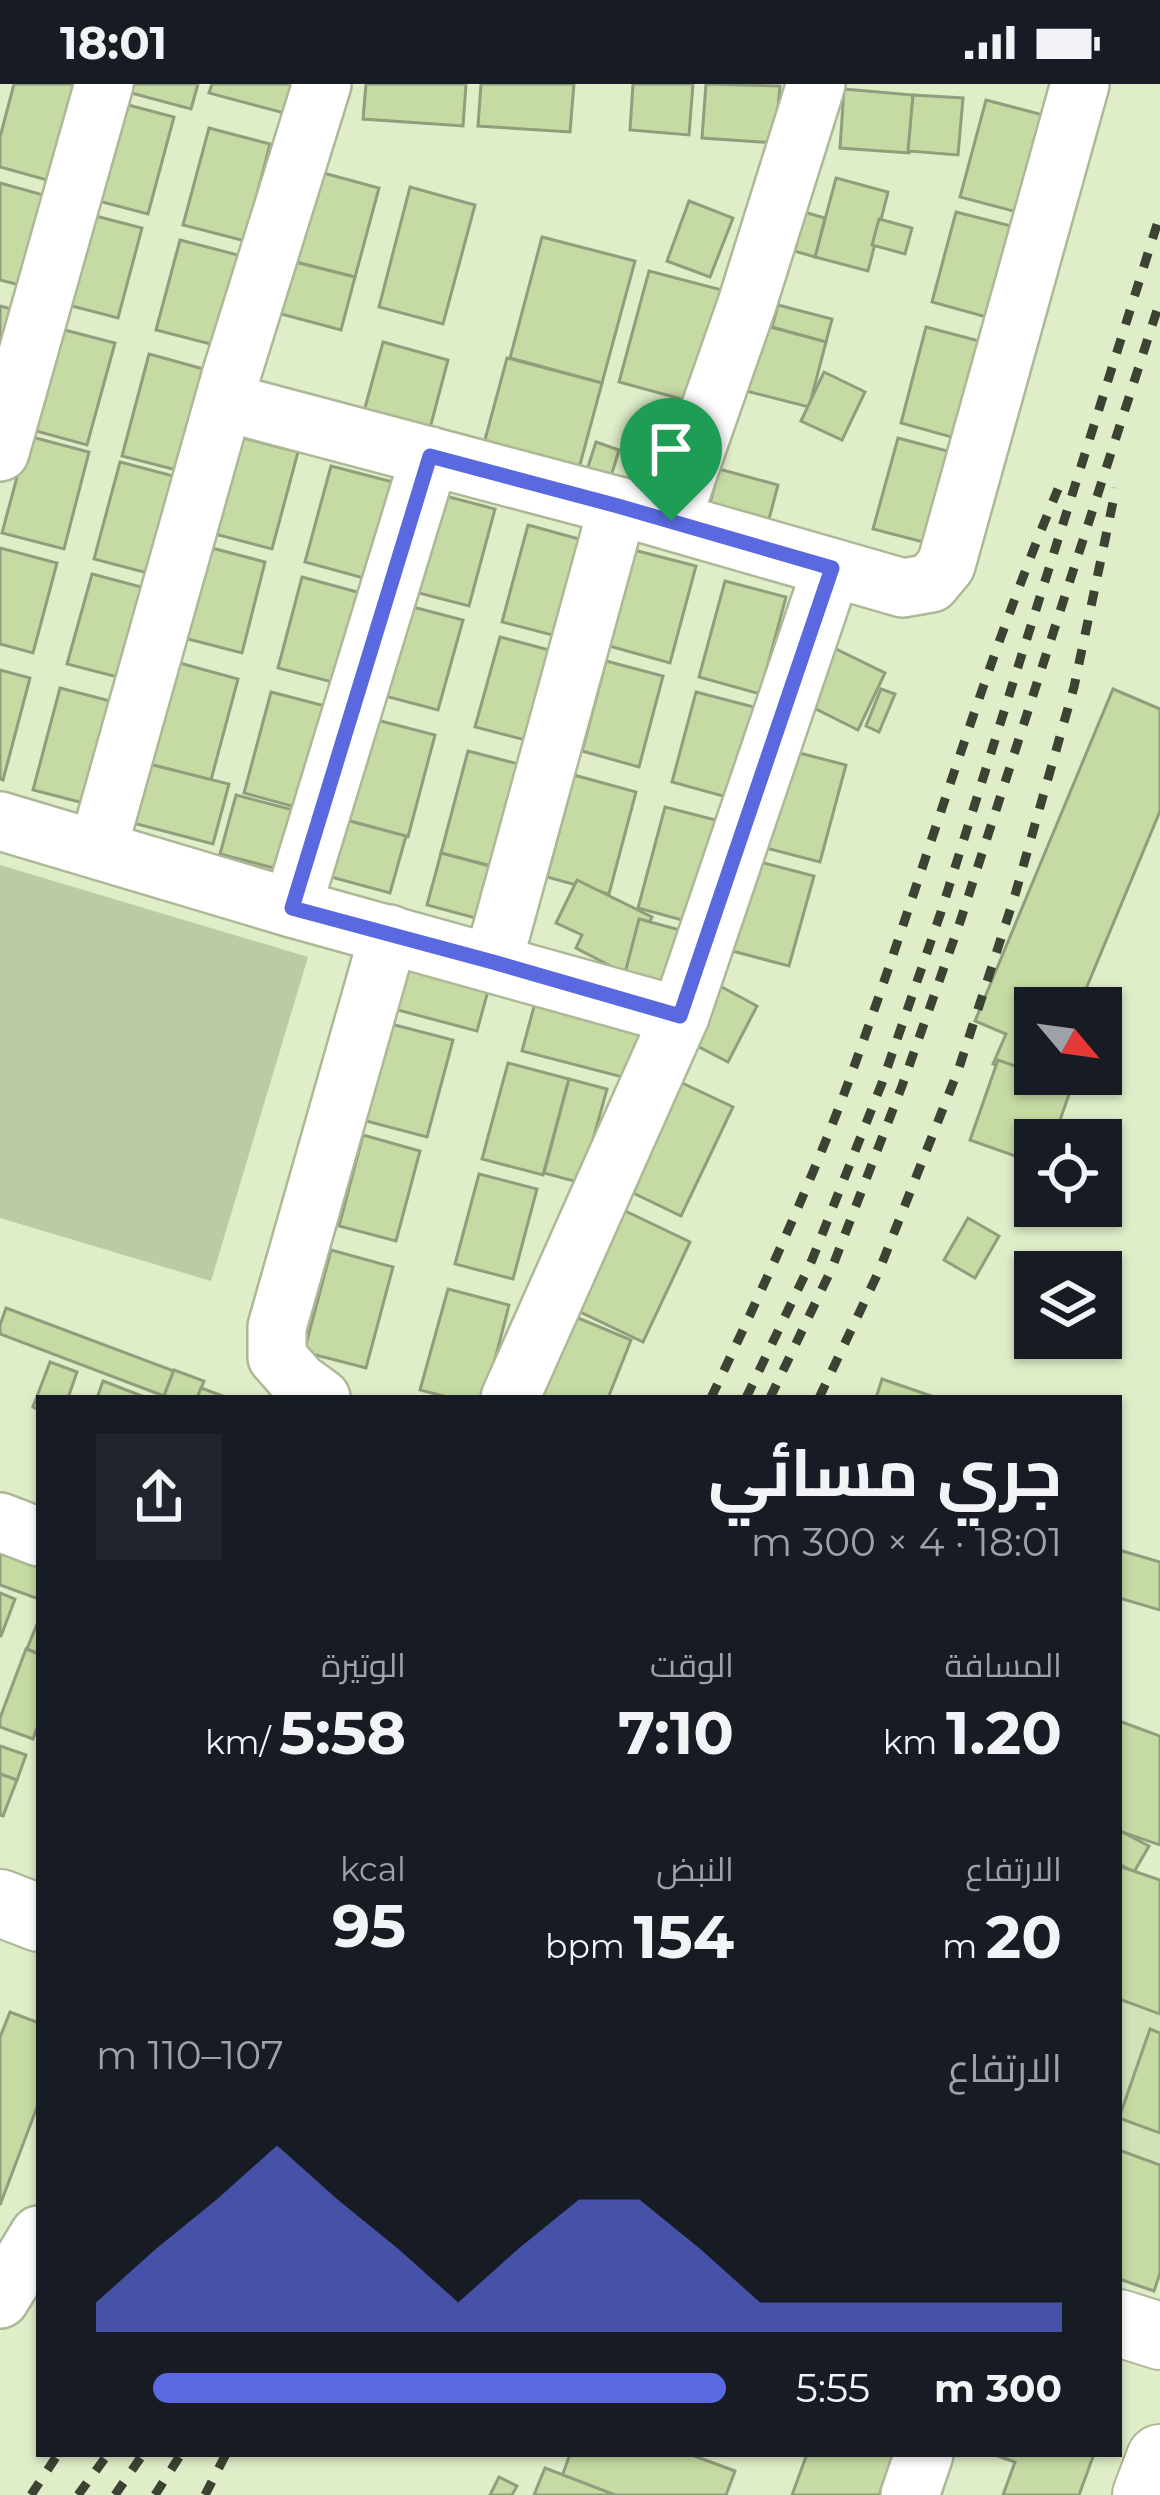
<!DOCTYPE html>
<html lang="ar">
<head>
<meta charset="utf-8">
<style>
  body { margin:0; font-family:Montserrat,Cairo,sans-serif; background:#20242c; color:#f1f3f6; direction:rtl; height:100vh; display:flex; flex-direction:column; font-size:45px; white-space:nowrap }
  * { box-sizing:border-box; margin:0 }
  p { font-size:39px; color:#9ea1a6 }
  .icon { flex:none; width:66px; height:66px; fill:none; stroke:currentColor; stroke-width:2; stroke-linecap:round; stroke-linejoin:round }
  .map { position:relative; flex:1; overflow:hidden; direction:ltr }
  .sheet { position:absolute; left:36px; top:1311px; width:1086px; height:1062px; display:flex; flex-direction:column; background:#171b24; border-radius:0px; box-shadow:0 3px 9px #0004; direction:rtl }
  .sheet>* { flex:none }
  .needle { width:78px; rotate:119deg }
  .tools { position:absolute; left:1014px; top:903px; display:grid; gap:24px }
  .tools a { display:grid; place-items:center; width:108px; height:108px; border-radius:0px; background:#171b24; box-shadow:0 3px 9px #0004; font-size:60px }
  .pin { position:absolute; display:grid; place-items:center; width:102px; height:102px; color:#fff; margin:-123px -51px; border-radius:50% 50% 50% 0; rotate:-45deg; box-shadow:0 0 12px #0007 }
  .pin .icon { rotate:45deg }
  .round { display:grid; place-items:center; flex:none; width:126px; height:126px; border-radius:0px; background:#20242c }
  .headline { display:flex; align-items:center; justify-content:space-between; height:204px; padding:0 60px }
  h1 { font-size:66px; font-weight:700; line-height:90px }
  .figures { display:grid; grid-template-columns:repeat(3,1fr); gap:18px; height:204px; padding:12px 60px }
  .figures div { display:grid; align-content:center }
  .figures b { font-size:60px; font-weight:700 }
  .figures small { font-size:33px; font-weight:400 }
  .figures p { font-size:33px }
  .chart { height:336px; padding:24px 60px }
  .chart p { display:flex; justify-content:space-between }
  .chart svg { width:100%; height:216px; margin-top:12px; fill:#5b69e0; opacity:.7 }
  ul { padding:0 60px; list-style:none; font-size:39px }
  li { display:grid; grid-template-columns:192px 144px 1fr; align-items:center; height:90px }
  li i { height:30px; border-radius:15px; background:#5b69e0 }
  .status { display:flex; justify-content:space-between; align-items:center; height:84px; padding:0 60px; background:#171b24; direction:ltr }
  .status svg { height:33px; fill:currentColor }
  .map>svg:first-child { display:block }
  .built { fill:#d2e2b7 }
  .green { fill:#bccba4 }
  .building { fill:#c6dba3; stroke:#919d7c; stroke-width:3 }
  .lines { fill:none; stroke-linecap:round; stroke-linejoin:round }
  .minor-casing { stroke:#acb896; stroke-width:62 }
  .major-casing { stroke:#acb896; stroke-width:70 }
  .highway-casing { stroke:#acb896; stroke-width:70 }
  .minor { stroke:#fff; stroke-width:57 }
  .major { stroke:#fff; stroke-width:66 }
  .highway { stroke:#fff; stroke-width:66 }
  .rail { stroke:#3d4333; stroke-width:9; stroke-dasharray:15 15; stroke-linecap:butt }
  .route-casing { stroke:#fff; stroke-width:24 }
  .route { stroke:#5b69e0; stroke-width:15 }
</style>
</head>
<body>
<div class="status"><b>18:01</b><svg viewBox="0 0 49 12"><path d="M0 12V9h3v3zM5 12V6h3v6zM10 12V3h3v9zM15 12V0h3v12zM26 1h20v11H26zM47 4h2v5h-2z"/></svg></div>
<div class="map">
<svg width="1160" height="2411" viewBox="0 0 1160 2411">
  <rect width="100%" height="100%" fill="#dfedc9"/>
  <!-- built -->
  <path class="built" d="M1119 1781 1160 1796V2190L1154 2207 1119 2195Z"/>
  <!-- green -->
  <path class="green" d="M0 781 308 873 211 1197 0 1134Z"/>
  <!-- building -->
  <g class="building">
    <path d="M14 0H77L54 98 0 83V53Z"/>
    <path d="M134 0H198L191 25 131 9Z"/>
    <path d="M212 0H292L284 29 209 9Z"/>
    <path d="M366 0H466L463 42 363 35Z"/>
    <path d="M481 0H574L570 48 478 42Z"/>
    <path d="M633 0H693L689 51 630 46Z"/>
    <path d="M706 0 780 2 775 59 702 54Z"/>
    <path d="M844 5 913 11 909 69 840 64Z"/>
    <path d="M913 11 963 14 958 71 908 67Z"/>
    <path d="M986 16 1047 32 1021 129 960 113Z"/>
    <path d="M113 17 174 33 148 130 87 114Z"/>
    <path d="M209 44 270 60 245 157 183 141Z"/>
    <path d="M316 87 379 104 355 193 292 177Z"/>
    <path d="M836 94 888 108 868 187 815 173Z"/>
    <path d="M0 99 47 112 23 202 0 196Z"/>
    <path d="M410 103 475 121 443 240 379 223Z"/>
    <path d="M689 117 733 134 710 193 667 177Z"/>
    <path d="M797 126 825 134 815 173 787 165Z"/>
    <path d="M956 128 1015 143 990 234 932 218Z"/>
    <path d="M84 129 142 144 118 234 60 219Z"/>
    <path d="M879 135 912 144 905 170 872 161Z"/>
    <path d="M542 153 635 177 602 299 510 274Z"/>
    <path d="M180 156 238 171 214 261 156 246Z"/>
    <path d="M295 178 355 193 341 246 281 230Z"/>
    <path d="M649 187 722 206 692 318 619 298Z"/>
    <path d="M778 221 832 235 826 258 772 243Z"/>
    <path d="M0 222 20 227 0 301Z"/>
    <path d="M763 241 826 258 809 323 746 307Z"/>
    <path d="M53 243 115 259 87 361 25 344Z"/>
    <path d="M926 243 987 259 962 356 901 339Z"/>
    <path d="M383 258 448 276 429 348 363 331Z"/>
    <path d="M149 270 211 287 184 388 122 372Z"/>
    <path d="M507 274 602 299 578 388 483 363Z"/>
    <path d="M824 288 865 308 842 356 801 337Z"/>
    <path d="M28 352 89 368 64 465 2 449Z"/>
    <path d="M236 352 298 368 272 465 211 449Z"/>
    <path d="M898 354 955 369 931 460 873 445Z"/>
    <path d="M596 358 619 366 610 396 586 389Z"/>
    <path d="M120 378 181 394 155 491 94 475Z"/>
    <path d="M331 382 393 398 367 495 305 478Z"/>
    <path d="M719 385 778 401 769 435 710 419Z"/>
    <path d="M434 409 495 425 469 522 407 506Z"/>
    <path d="M528 441 590 458 564 554 502 538Z"/>
    <path d="M208 463 265 478 242 569 184 554Z"/>
    <path d="M0 464 57 479 33 569 0 560Z"/>
    <path d="M634 466 696 482 670 579 609 562Z"/>
    <path d="M92 490 149 505 125 595 67 580Z"/>
    <path d="M302 493 361 509 336 599 278 584Z"/>
    <path d="M725 497 786 513 760 610 699 593Z"/>
    <path d="M405 521 463 536 438 626 381 611Z"/>
    <path d="M500 553 557 568 533 658 475 643Z"/>
    <path d="M832 563 885 589 858 646 804 619Z"/>
    <path d="M606 577 663 592 639 683 582 667Z"/>
    <path d="M176 578 238 595 211 696 149 680Z"/>
    <path d="M0 586 30 594 3 696 0 695Z"/>
    <path d="M60 604 122 620 95 722 33 706Z"/>
    <path d="M881 605 895 610 879 648 866 642Z"/>
    <path d="M1113 605 1160 625V727L1078 924H1035V990H1050L1045 1002 993 980 1006 950 975 937Z"/>
    <path d="M271 608 333 624 306 726 244 709Z"/>
    <path d="M696 608 754 623 730 714 672 698Z"/>
    <path d="M373 635 435 651 408 753 346 736Z"/>
    <path d="M784 665 846 681 820 778 758 762Z"/>
    <path d="M468 667 530 683 503 785 441 769Z"/>
    <path d="M149 680 229 700 213 760 133 739Z"/>
    <path d="M574 691 636 708 609 810 547 793Z"/>
    <path d="M236 711 301 728 285 787 220 770Z"/>
    <path d="M665 723 727 739 700 841 638 824Z"/>
    <path d="M346 736 406 752 390 809 331 793Z"/>
    <path d="M441 769 497 784 483 836 427 821Z"/>
    <path d="M756 777 814 792 789 882 732 867Z"/>
    <path d="M577 796 652 833 624 889 576 864 582 851 556 839Z"/>
    <path d="M639 835 695 850 680 904 625 889Z"/>
    <path d="M406 881 489 903 477 947 394 925Z"/>
    <path d="M707 895 757 922 728 978 678 952Z"/>
    <path d="M536 915 644 943 630 995 522 967Z"/>
    <path d="M391 940 453 956 427 1053 366 1037Z"/>
    <path d="M998 976 1072 1002 1053 1056H1035V1079L970 1056Z"/>
    <path d="M508 979 569 995 543 1091 482 1075Z"/>
    <path d="M569 995 607 1005 581 1099 544 1089Z"/>
    <path d="M678 997 733 1023 681 1132 627 1106Z"/>
    <path d="M363 1051 420 1067 396 1157 339 1142Z"/>
    <path d="M479 1090 537 1105 513 1195 455 1180Z"/>
    <path d="M619 1124 690 1158 643 1258 572 1224Z"/>
    <path d="M968 1134 999 1152 975 1194 944 1176Z"/>
    <path d="M331 1166 393 1183 366 1284 304 1268Z"/>
    <path d="M448 1205 509 1221 485 1314H451L420 1306Z"/>
    <path d="M6 1224 174 1287 164 1312 0 1250V1241Z"/>
    <path d="M571 1231 631 1256 608 1314H537Z"/>
    <path d="M50 1278 77 1288 68 1314H39V1326L33 1323Z"/>
    <path d="M174 1286 204 1297 197 1314 164 1312Z"/>
    <path d="M882 1295 937 1314H876Z"/>
    <path d="M103 1297 147 1314H97Z"/>
    <path d="M201 1304 228 1314H197Z"/>
    <path d="M0 1459 39 1474V1515L0 1501Z"/>
    <path d="M1119 1466 1160 1478V1526L1119 1514Z"/>
    <path d="M0 1509 15 1515 1 1552H0Z"/>
    <path d="M39 1535V1570L27 1565Z"/>
    <path d="M26 1565 39 1570V1638L33 1655 0 1643V1634Z"/>
    <path d="M1119 1637 1160 1652V1761L1119 1747Z"/>
    <path d="M0 1662 26 1671 17 1696 0 1690Z"/>
    <path d="M0 1690 17 1696 3 1732 0 1731Z"/>
    <path d="M1122 1748 1149 1762 1134 1788 1119 1780V1753Z"/>
    <path d="M1119 1782 1160 1796V1930L1119 1915Z"/>
    <path d="M10 1928 39 1939V2018L0 2121V1953Z"/>
    <path d="M1150 1945 1160 1949V2049L1119 2034Z"/>
    <path d="M1119 2066 1160 2081V2189L1154 2207 1119 2195Z"/>
    <path d="M570 2370H689L735 2387 726 2411H604L561 2395Z"/>
    <path d="M807 2370H891L894 2371 879 2411H792Z"/>
    <path d="M992 2370H1094L1079 2411H1003L1015 2378Z"/>
    <path d="M545 2384 615 2411H534Z"/>
    <path d="M499 2393 517 2402 512 2411H490Z"/>
  </g>
  <g class="lines">
    <!-- minor casing -->
    <g class="minor-casing">
      <g id="minor">
        <path d="M225 318 618 422 903 504 931 499 946 481 1080 0"/>
        <path d="M0 368 104 0"/>
        <path d="M671 437 747 220 816 0"/>
        <path d="M0 737 292 824 680 932"/>
        <path d="M98 764 231 292 322 0"/>
        <path d="M292 824 430 372"/>
        <path d="M493 878 618 422"/>
        <path d="M321 1314 299 1298 277 1273V1243L389 850"/>
        <path d="M510 1314 680 932 832 484"/>
        <path d="M0 1438 39 1453"/>
        <path d="M0 2215 39 2151"/>
        <path d="M910 2411 924 2370"/>
      </g>
    </g>
    <!-- major casing -->
    <g class="major-casing">
      <g id="major">
        <path d="M0 1819 39 1834"/>
        <path d="M1119 2239 1160 2252"/>
      </g>
    </g>
    <!-- highway casing -->
    <g class="highway-casing">
      <path id="highway" d="M1146 2411 1160 2374"/>
    </g>
    <!-- minor -->
    <use href="#minor" class="minor"/>
    <!-- major -->
    <use href="#major" class="major"/>
    <!-- highway -->
    <use href="#highway" class="highway"/>
    <!-- rail -->
    <g class="rail">
      <path d="M711 1314C763 1204 814 1094 855 980 924 789 980 592 1058 405"/>
      <path d="M746 1314 812 1176 882 999 941 828 1160 131"/>
      <path d="M770 1314 832 1184 902 1002 960 838 1160 217"/>
      <path d="M819 1314 879 1187 959 984 1015 811 1074 603 1116 404"/>
      <path d="M31 2411 58 2370"/>
      <path d="M78 2411 108 2370"/>
      <path d="M115 2411 143 2370"/>
      <path d="M155 2411 181 2370"/>
      <path d="M205 2411 226 2370"/>
    </g>
  </g>
  <g class="lines">
    <!-- route casing -->
    <g class="route-casing">
      <path id="route" d="M430 372 618 422 832 484 680 932 493 878 292 824Z"/>
    </g>
    <!-- route -->
    <use href="#route" class="route"/>
  </g>
</svg>
<div class="tools">
<a><svg class="needle" viewBox="-14 -14 28 28"><path d="M0-13l5 13h-10z" fill="#e53935"/><path d="M0 13l5-13h-10z" fill="#9ea1a6"/></svg></a>
<a><svg class="icon" aria-label="locate" viewBox="0 0 24 24"><circle cx="12" cy="12" r="6"/><path d="M12 2v4M12 18v4M2 12h4M18 12h4"/></svg></a>
<a><svg class="icon" aria-label="layers" viewBox="0 0 24 24"><path d="M12 4l9 5-9 5-9-5zM3 14l9 5 9-5"/></svg></a>
</div>
<div class="pin" style="left:671px;top:437px;background:#1e9e55"><svg class="icon" aria-label="arrive" viewBox="0 0 24 24"><path d="M6 21V4h12l-3 4 3 4H6"/></svg></div>
<section class="sheet">
<div class="headline"><div><h1>جري مسائي</h1><p>18:01 · 4 × 300 m</p></div><a class="round"><svg class="icon" aria-label="share" viewBox="0 0 24 24"><path d="M12 15V3M7 8l5-5 5 5M5 13v7h14v-7"/></svg></a></div>
<div class="figures">
<div><p>المسافة</p><b>1.20<small> km</small></b></div>
<div><p>الوقت</p><b>7:10</b></div>
<div><p>الوتيرة</p><b>5:58<small> /km</small></b></div>
</div>
<div class="figures">
<div><p>الارتفاع</p><b>20<small> m</small></b></div>
<div><p>النبض</p><b>154<small> bpm</small></b></div>
<div><p>kcal</p><b>95</b></div>
</div>
<div class="chart"><p><span>الارتفاع</span>107–110 m</p>
<svg viewBox="0 0 160 44" preserveAspectRatio="none"><path d="M0 44V38L10 27L20 17L30 6L40 17L50 27L60 38L70 27L80 17L90 17L100 27L110 38L120 38L130 38L140 38L150 38L160 38V44z"/></svg>
</div>
<ul>
<li><b>300 m</b>5:55<i style="width:91%"></i></li>
</ul>
</section>
</div>
</body>
</html>
